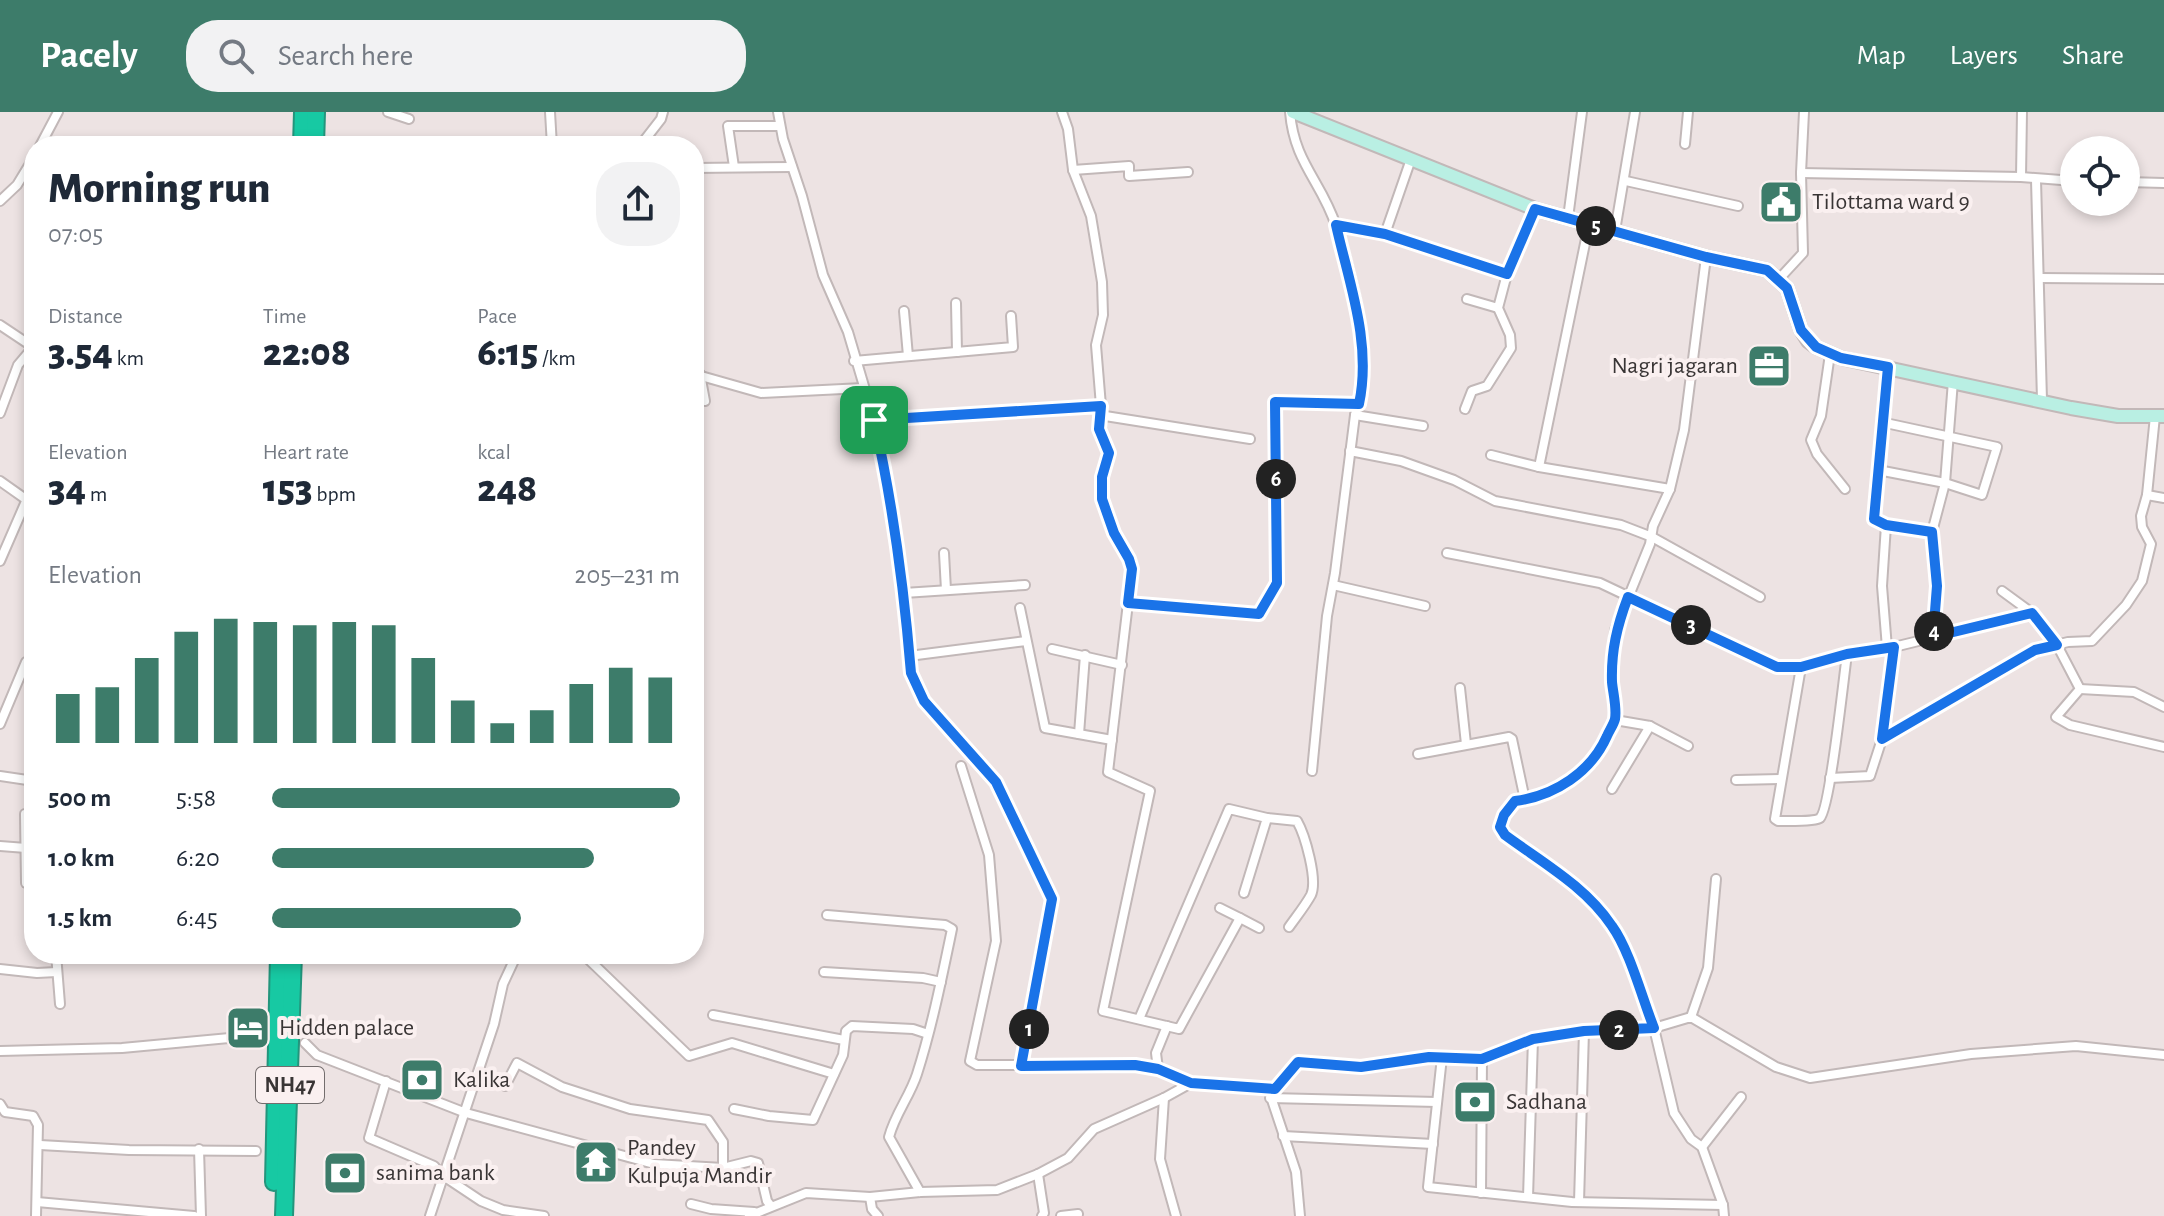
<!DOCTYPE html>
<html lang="en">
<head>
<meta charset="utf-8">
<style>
  body { margin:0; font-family:"Alegreya Sans",sans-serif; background:#f2f2f3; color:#1f2937; height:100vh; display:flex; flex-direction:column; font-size:30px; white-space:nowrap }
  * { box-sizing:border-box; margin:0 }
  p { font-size:26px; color:#747a83 }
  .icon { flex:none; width:44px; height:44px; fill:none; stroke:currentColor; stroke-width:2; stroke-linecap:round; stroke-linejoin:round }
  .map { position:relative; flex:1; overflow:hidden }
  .panel { position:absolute; left:24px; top:24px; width:680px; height:828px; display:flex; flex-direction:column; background:#fff; border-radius:32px; box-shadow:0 4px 12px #0003 }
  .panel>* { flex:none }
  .fabs { position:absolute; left:2060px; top:24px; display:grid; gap:16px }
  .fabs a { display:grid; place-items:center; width:80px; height:80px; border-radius:50%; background:#fff; box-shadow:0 4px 12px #0003; font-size:40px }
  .pin { position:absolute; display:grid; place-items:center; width:68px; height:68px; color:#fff; margin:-34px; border-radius:16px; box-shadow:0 4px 12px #0006 }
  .km { position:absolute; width:40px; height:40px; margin:-20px; border-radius:50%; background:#222; color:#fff; font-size:22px; line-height:40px; text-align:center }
  .round { display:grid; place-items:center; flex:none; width:84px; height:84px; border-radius:32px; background:#f2f2f3 }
  .overview { display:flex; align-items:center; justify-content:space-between; height:136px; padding:0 24px }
  h1 { font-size:44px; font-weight:800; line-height:60px }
  .stats { display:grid; grid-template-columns:repeat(3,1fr); gap:12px; height:136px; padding:8px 24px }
  .stats div { display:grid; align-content:center }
  .stats b { font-size:40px; font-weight:800 }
  .stats small { font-size:22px; font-weight:400 }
  .stats p { font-size:22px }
  .chart { height:224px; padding:16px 24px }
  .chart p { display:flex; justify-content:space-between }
  .chart svg { width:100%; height:144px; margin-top:8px; stroke:#3d7c6a; stroke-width:6 }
  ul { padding:0 24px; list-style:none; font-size:26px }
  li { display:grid; grid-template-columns:128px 96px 1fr; align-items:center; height:60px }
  li i { height:20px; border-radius:10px; background:#3d7c6a }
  header { display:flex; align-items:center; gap:48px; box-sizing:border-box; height:112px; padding:0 40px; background:#3d7c6a; color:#fff }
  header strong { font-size:38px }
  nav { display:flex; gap:44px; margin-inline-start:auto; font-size:28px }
  .search { width:560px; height:72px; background:#f2f2f3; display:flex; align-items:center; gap:20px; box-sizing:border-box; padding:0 28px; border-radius:32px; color:#747a83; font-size:30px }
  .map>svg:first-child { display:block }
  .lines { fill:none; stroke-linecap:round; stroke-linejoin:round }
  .street-casing { stroke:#c2b8b8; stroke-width:12 }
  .secondary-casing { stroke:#c2b8b8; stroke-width:16 }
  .highway-casing { stroke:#23957c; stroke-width:20 }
  .street { stroke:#fff; stroke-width:8 }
  .secondary { stroke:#b9efe3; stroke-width:12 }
  .highway { stroke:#17c9a3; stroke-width:16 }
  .route-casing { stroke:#fff; stroke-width:16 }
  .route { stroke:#1a73e8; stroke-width:10 }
  .labels { text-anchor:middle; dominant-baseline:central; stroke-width:8; stroke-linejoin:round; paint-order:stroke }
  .shield { fill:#faf0f0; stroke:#736d6d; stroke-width:2 }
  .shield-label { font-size:22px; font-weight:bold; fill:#393535 }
  .poi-label { font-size:24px; fill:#393535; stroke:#faf0f0; text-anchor:start }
</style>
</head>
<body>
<header>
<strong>Pacely</strong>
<div class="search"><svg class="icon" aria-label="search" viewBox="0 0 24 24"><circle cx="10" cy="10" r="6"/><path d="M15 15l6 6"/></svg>Search here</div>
<nav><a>Map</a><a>Layers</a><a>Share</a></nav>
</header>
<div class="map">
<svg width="2164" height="1104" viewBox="0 0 2164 1104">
  <rect width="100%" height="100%" fill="#ede3e3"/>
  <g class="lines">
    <!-- street casing -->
    <g class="street-casing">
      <g id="street">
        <path d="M388 0 409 7"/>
        <path d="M550 0 552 34"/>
        <path d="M778 0 783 27 802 84 823 163 848 220 874 308 892 396 904 480 911 561 924 589 996 670 1052 787 1021 954"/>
        <path d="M1062 0 1068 17 1073 58 1091 104 1102 170 1103 203 1096 233 1101 294 1099 317 1109 341 1102 365V387L1114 421 1129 447 1132 457 1108 660 1150 679 1103 899 1179 917 1240 806 1259 816"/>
        <path d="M1290 0C1294 51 1322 70 1336 114 1353 166 1375 250 1355 303L1335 461 1327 504 1312 659"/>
        <path d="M1685 32 1688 0"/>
        <path d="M40 34 58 0"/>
        <path d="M640 34 661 7 663 0"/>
        <path d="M734 55 728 14H780"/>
        <path d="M694 56 792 55"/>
        <path d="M1073 58 1129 54V64L1188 60"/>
        <path d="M1801 61 2021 65 2074 69"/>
        <path d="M2021 65 2022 0"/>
        <path d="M2036 68 2042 288"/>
        <path d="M1626 69 1738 94"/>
        <path d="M2126 70 2164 71"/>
        <path d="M0 89 17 73 34 45"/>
        <path d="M1568 106 1582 0"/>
        <path d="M1336 113 1385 122 1411 47"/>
        <path d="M1615 119 1635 0"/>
        <path d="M1385 122 1507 162"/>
        <path d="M1706 145 1684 318 1670 377 1653 414 1650 432 1615 518 1612 567 1615 608 1592 651 1570 670 1525 688 1515 689 1504 703 1500 715 1505 723C1543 751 1585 774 1612 814 1630 839 1642 886 1654 916L1691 905 1776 955 1810 966 1971 942 2076 934 2164 943"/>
        <path d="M2040 166 2164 167"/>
        <path d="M1779 167 1803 141 1801 61 1804 0"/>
        <path d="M1467 187 1498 196"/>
        <path d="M956 191 957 240"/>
        <path d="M904 199 908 244"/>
        <path d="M0 213 33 235"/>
        <path d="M1830 242 1821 304 1811 328 1817 342 1845 377"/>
        <path d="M854 249 1013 235 1011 204"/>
        <path d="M694 262 761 281 863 276"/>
        <path d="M700 262 705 289"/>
        <path d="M1465 297 1472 279 1487 274 1511 236 1510 223 1498 196 1507 162 1535 97"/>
        <path d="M0 301 18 253 34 234"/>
        <path d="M1099 303 1250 327"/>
        <path d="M1355 303 1423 314"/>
        <path d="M874 308 1101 294"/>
        <path d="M1350 339 1401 349 1454 368 1495 389 1621 413 1652 425 1760 485"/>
        <path d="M1491 343 1539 355 1670 377"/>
        <path d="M1539 355 1589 112"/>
        <path d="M1878 358 1945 371 1982 383 1997 335 1881 310"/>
        <path d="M0 369 34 393"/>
        <path d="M2147 383 2164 386"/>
        <path d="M1886 413 1932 420"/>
        <path d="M944 441 946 478"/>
        <path d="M1447 441 1600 471 1777 555H1801L1847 542 1894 535 2032 501 2057 533 2080 577 2056 605 2070 613 2164 635"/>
        <path d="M0 449 27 387"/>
        <path d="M1333 473 1425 494"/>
        <path d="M2002 479 2032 501"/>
        <path d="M904 481 1025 473"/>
        <path d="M1128 491 1259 502 1277 471 1275 290 1359 292"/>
        <path d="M1020 496 1045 616 1112 628"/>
        <path d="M1933 525 1937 474 1932 420 1945 371 1953 269"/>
        <path d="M1887 536 1882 474 1886 413 1874 407 1888 255"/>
        <path d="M1052 537 1122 553"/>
        <path d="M909 544 1026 529"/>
        <path d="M1801 555 1775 707 1778 709C1785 709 1815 710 1820 706 1830 697 1844 563 1847 542"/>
        <path d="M1460 576 1466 632"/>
        <path d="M2080 577 2134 580 2164 595"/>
        <path d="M1615 608 1650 614 1688 634"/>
        <path d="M0 612 26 550"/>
        <path d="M1079 622 1085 543"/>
        <path d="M1882 627 2035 538 2068 530 2092 529 2126 493 2142 469 2151 432 2142 415 2141 404 2147 383 2155 304"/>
        <path d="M1418 642 1509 625 1512 627 1525 688"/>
        <path d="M961 654 989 743 996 829 970 949 977 953H1135L1158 957 1191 971 1275 977 1298 950 1361 955 1429 945 1482 947 1533 927 1584 919 1654 916 1674 1001 1691 1027 1702 1035 1723 1093 1724 1104"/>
        <path d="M0 664 34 669"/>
        <path d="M1830 666 1870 664 1882 627 1894 535"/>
        <path d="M1736 668 1781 667"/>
        <path d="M1612 677 1650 614"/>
        <path d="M25 702 26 771"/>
        <path d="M1267 706 1297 709C1305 723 1318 768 1311 783 1305 794 1296 805 1289 815"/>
        <path d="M0 734 26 736"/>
        <path d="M1220 796 1240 806"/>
        <path d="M827 803 945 813 952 817C942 865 932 915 917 962 910 984 895 1002 889 1025L920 1080"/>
        <path d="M56 842 60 892"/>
        <path d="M583 842 689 944 732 931 834 962"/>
        <path d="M0 857 37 861 57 860"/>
        <path d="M824 860 923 866 941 870"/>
        <path d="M713 903 844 928"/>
        <path d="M1691 905 1708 856 1716 767"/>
        <path d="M1139 907 1229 697 1267 706 1244 781"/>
        <path d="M305 931 317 943 466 1001 654 1052 723 1056 751 1049 758 1051 767 1089 771 1094"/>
        <path d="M0 939 122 936 261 923"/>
        <path d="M1442 945 1428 1075 1572 1090 1723 1093"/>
        <path d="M1158 957 1156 941 1167 914"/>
        <path d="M386 969 369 1026 434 1054 442 1063 481 1089 503 1098 544 1104"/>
        <path d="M505 974 517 951 562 975 630 997 708 1008 723 1030V1056"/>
        <path d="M1271 985 1296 1060 1300 1104"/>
        <path d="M1164 986 1160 1047 1176 1104"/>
        <path d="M1270 986 1437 990"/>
        <path d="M0 992 5 1000 33 1004 38 1013 36 1104"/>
        <path d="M734 997 769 1004 813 1008 843 943 846 919 852 914 913 917 928 922"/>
        <path d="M1283 1024 1433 1032"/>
        <path d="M40 1033 129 1038 256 1039"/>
        <path d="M1702 1035 1741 985"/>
        <path d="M199 1037 201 1104"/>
        <path d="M1038 1062 1044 1101 1042 1104"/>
        <path d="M1481 1081 1482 947"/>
        <path d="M870 1085 872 1097 878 1104"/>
        <path d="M1528 1085 1533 927"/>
        <path d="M37 1090 194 1104"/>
        <path d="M1579 1090 1584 919"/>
        <path d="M691 1092 711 1097 754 1100"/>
        <path d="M430 1104 494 912 503 872 517 842"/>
        <path d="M749 1104 806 1081 870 1085 920 1080 997 1078 1038 1062 1068 1046 1094 1017 1164 986 1191 971"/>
        <path d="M1061 1104 1078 1102"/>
      </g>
    </g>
    <!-- secondary casing -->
    <g class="secondary-casing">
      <path id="secondary" d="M1293 0 1535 97 1706 145 1767 158 1787 176 1801 218 1808 229 1816 235 1841 246 2071 296 2118 304H2164"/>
    </g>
    <!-- highway casing -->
    <g class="highway-casing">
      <g id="highway">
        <path d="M302 34 303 0"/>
        <path d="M315 34 316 0"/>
        <path d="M274 1070 279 842"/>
        <path d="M284 1104 293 842"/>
      </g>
    </g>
    <!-- street -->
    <use href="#street" class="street"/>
    <!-- secondary -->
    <use href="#secondary" class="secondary"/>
    <!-- highway -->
    <use href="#highway" class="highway"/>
  </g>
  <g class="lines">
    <!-- route casing -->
    <g class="route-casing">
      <path id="route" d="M1535 97 1706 145 1767 158 1787 176 1801 218 1816 235 1841 246 1888 255 1874 407 1886 413 1932 420 1937 474 1933 525 2032 501 2057 533 2035 538 1882 627 1894 535 1847 542 1801 555H1777L1628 485C1617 514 1611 539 1612 570 1613 581 1617 596 1615 607 1614 612 1609 619 1607 624 1591 660 1555 684 1515 689L1504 703 1500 715 1505 723C1543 751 1585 774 1612 814 1630 839 1642 886 1654 916L1584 919 1533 927 1482 947 1429 945 1361 955 1298 950 1275 977 1191 971 1158 957 1135 953 1021 954 1052 787 996 670 924 589 911 561C904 476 893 392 874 308L1101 294 1099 317 1109 341 1102 365V387L1114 421 1129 447 1132 457 1128 491 1259 502 1277 471 1275 290 1359 292C1372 231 1349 171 1336 113L1385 122 1507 162Z"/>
    </g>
    <!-- route -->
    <use href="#route" class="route"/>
  </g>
  <!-- icons -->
  <defs>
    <g id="civic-square" transform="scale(2.3)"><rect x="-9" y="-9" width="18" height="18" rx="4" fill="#3d7c6a" stroke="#faf0f0"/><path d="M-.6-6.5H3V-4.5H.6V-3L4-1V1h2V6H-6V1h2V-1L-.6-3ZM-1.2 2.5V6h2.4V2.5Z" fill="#fff"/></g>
    <g id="office-square" transform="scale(2.3)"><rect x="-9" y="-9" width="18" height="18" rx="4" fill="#3d7c6a" stroke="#faf0f0"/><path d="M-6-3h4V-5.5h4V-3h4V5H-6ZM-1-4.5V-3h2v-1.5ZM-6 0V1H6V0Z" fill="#fff"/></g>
    <g id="hotel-square" transform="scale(2.3)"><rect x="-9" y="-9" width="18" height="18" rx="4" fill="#3d7c6a" stroke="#faf0f0"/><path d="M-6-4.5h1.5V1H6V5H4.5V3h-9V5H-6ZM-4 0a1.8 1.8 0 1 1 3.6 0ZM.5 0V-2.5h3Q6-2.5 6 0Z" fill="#fff"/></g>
    <g id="bank-square" transform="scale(2.3)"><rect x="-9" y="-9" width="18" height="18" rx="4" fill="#3d7c6a" stroke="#faf0f0"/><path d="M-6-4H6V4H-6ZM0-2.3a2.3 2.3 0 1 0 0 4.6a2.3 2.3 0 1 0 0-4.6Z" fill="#fff"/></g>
    <g id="temple-square" transform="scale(2.3)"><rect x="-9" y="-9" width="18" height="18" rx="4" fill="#3d7c6a" stroke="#faf0f0"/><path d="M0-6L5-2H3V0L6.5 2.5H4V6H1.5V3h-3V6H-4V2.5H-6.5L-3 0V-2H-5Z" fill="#fff"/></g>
  </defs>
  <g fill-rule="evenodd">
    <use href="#civic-square" x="1781" y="90"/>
    <use href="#office-square" x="1769" y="254"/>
    <use href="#hotel-square" x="248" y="916"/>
    <use href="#bank-square" x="422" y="968"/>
    <use href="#bank-square" x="1475" y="990"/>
    <use href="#temple-square" x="596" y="1050"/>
    <use href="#bank-square" x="345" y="1061"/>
  </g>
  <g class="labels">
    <!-- shield labels -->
    <rect class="shield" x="256" y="955" width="68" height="36" rx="6"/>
    <g class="shield-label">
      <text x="290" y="973">NH47</text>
    </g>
    <!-- poi labels -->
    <g class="poi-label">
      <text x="1812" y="90">Tilottama ward 9</text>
      <text x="1738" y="254" text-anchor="end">Nagri jagaran</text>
      <text x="279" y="916">Hidden palace</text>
      <text x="453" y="968">Kalika</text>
      <text x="1506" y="990">Sadhana</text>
      <text x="627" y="1036">Pandey<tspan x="627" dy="28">Kulpuja Mandir</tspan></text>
      <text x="376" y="1061">sanima bank</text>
    </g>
  </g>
</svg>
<div class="fabs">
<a><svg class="icon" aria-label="locate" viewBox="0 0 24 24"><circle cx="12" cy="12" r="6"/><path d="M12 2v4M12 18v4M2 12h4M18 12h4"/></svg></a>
</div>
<div class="pin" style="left:874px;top:308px;background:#1e9e55"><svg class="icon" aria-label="arrive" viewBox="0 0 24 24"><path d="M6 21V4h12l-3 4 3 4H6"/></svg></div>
<b class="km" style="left:1029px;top:917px">1</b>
<b class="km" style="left:1619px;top:918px">2</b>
<b class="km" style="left:1691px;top:513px">3</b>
<b class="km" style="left:1934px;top:519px">4</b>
<b class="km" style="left:1596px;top:114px">5</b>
<b class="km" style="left:1276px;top:367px">6</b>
<section class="panel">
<div class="overview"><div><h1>Morning run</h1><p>07:05</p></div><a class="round"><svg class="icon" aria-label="share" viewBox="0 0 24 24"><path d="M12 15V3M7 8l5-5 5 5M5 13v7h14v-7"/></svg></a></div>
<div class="stats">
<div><p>Distance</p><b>3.54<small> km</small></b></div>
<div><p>Time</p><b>22:08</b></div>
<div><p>Pace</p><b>6:15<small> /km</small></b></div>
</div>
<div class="stats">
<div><p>Elevation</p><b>34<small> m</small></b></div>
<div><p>Heart rate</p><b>153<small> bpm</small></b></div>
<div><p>kcal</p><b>248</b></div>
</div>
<div class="chart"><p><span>Elevation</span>205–231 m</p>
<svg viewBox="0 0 160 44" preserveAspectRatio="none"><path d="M5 44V29M15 44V27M25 44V18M35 44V10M45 44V6M55 44V7M65 44V8M75 44V7M85 44V8M95 44V18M105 44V31M115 44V38M125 44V34M135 44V26M145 44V21M155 44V24"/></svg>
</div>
<ul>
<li><b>500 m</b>5:58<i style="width:100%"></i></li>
<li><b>1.0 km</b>6:20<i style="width:79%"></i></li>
<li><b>1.5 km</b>6:45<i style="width:61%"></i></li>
</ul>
</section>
</div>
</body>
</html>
